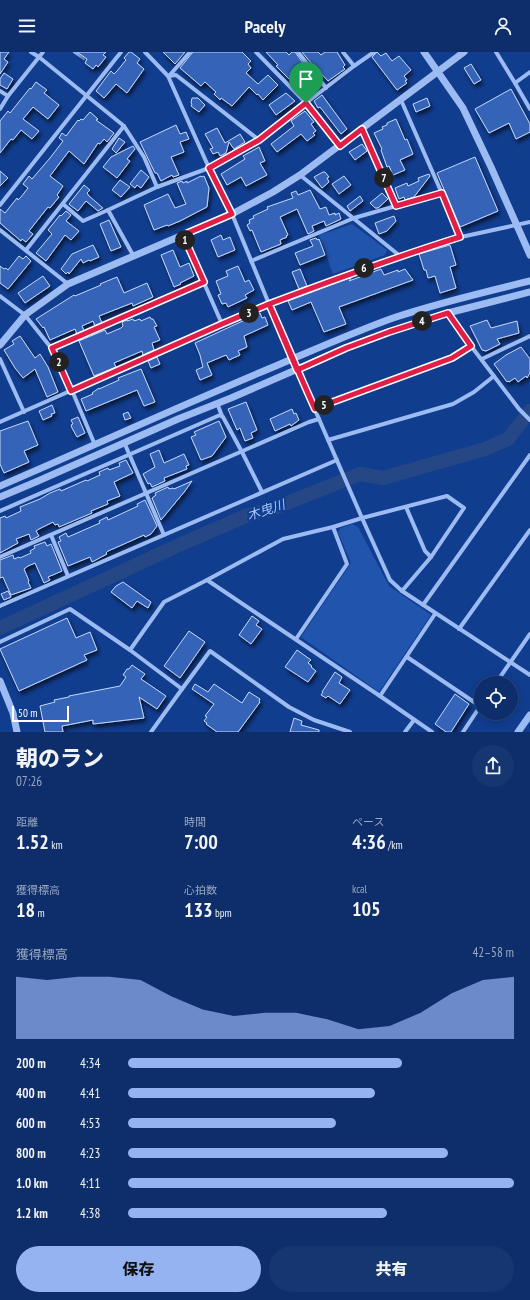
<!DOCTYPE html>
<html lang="ja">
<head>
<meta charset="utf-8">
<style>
  body { margin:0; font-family:"PT Sans Narrow","Noto Sans JP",sans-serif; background:#163671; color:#f1f3f6; height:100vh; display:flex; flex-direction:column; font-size:15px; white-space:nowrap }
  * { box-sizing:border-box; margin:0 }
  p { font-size:13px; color:#9aa8c1 }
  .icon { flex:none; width:22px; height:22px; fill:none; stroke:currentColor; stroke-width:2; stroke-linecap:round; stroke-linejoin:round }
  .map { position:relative; height:680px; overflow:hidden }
  .drawer { display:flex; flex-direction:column; background:#0d2e6b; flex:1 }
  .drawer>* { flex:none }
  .fabs { position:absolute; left:474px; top:624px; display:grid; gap:8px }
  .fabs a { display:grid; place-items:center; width:44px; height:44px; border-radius:50%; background:#0d2e6b; box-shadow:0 2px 10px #0003,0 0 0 1px #2d4a7e; font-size:20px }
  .scale { position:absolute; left:12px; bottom:10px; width:57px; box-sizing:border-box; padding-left:4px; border:2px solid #fff; border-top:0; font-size:11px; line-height:14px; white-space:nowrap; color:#fff; -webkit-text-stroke:3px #113d8f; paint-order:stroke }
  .pin { position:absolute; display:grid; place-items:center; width:34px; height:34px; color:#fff; margin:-41px -17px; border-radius:50% 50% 50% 0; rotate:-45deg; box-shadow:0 0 4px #0007 }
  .pin .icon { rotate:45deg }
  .km { position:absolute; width:20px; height:20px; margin:-10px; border-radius:50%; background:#222; color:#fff; font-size:11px; line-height:20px; text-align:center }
  .round { display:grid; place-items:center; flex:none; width:42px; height:42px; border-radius:21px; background:#163671 }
  .headline { display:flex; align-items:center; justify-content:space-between; height:68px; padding:0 16px }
  h1 { font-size:22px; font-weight:800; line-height:30px }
  .figures { display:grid; grid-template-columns:repeat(3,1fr); gap:6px; height:68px; padding:4px 16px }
  .figures div { display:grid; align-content:center }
  .figures b { font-size:20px; font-weight:800 }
  .figures small { font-size:11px; font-weight:400 }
  .figures p { font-size:11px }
  .chart { height:112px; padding:8px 16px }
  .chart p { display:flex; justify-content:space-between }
  .chart svg { width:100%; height:72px; margin-top:4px; fill:#95b2f1; opacity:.7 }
  .primary-button { display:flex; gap:8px; margin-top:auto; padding:8px 16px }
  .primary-button a { flex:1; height:46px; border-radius:24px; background:#95b2f1; color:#111; font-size:16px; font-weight:800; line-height:46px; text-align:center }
  .primary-button a+a { background:#163671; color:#f1f3f6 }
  ul { padding:0 16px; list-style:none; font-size:13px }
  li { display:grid; grid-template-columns:64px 48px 1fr; align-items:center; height:30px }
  li i { height:10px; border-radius:5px; background:#95b2f1 }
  header { display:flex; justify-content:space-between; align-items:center; height:52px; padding:0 16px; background:#0d2e6b; font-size:18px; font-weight:800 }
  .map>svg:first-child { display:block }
  .green { fill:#2054ad }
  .water { fill:#264785; stroke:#8db5f6 }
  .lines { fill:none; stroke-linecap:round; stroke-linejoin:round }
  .stream { stroke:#8db5f6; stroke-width:2.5 }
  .river { stroke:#264785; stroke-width:14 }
  .building { fill:#3564b7; stroke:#c3d8fd; filter:url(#shadow) }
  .minor { stroke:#9cbbf2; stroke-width:4 }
  .tertiary { stroke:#9cbbf2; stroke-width:7 }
  .route-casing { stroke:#fff; stroke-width:8 }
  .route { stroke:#e11d48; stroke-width:5 }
  .labels { text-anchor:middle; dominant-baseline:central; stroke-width:4; stroke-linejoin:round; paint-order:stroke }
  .water-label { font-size:13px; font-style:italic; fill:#a7c6f9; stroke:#113d8f }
</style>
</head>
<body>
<header><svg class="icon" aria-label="menu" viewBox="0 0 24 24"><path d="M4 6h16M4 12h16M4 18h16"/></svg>Pacely<svg class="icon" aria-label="person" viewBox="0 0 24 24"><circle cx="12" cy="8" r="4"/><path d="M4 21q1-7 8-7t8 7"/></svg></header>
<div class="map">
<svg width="530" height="680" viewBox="0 0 530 680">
  <defs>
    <filter id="shadow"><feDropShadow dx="2" dy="3.5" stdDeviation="2" flood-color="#0009"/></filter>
  </defs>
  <rect width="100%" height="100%" fill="#113d8f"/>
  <!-- green -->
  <g class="green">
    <path d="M352 172 387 198 385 203 333 222 319 183Z"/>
    <path d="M352 472 358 475 389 534 431 563 379 640 301 585 351 511 338 480 341 476Z"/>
  </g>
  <!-- water -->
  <path class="water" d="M9 568 13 574 0 579V573Z"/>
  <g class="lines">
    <!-- stream -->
    <path class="stream" d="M74 0 84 7"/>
    <!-- river -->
    <path class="river" d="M0 576 179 493 248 463 272 457 360 422 383 426 485 397 508 387 530 359"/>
  </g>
  <!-- building -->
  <g class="building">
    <path d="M0 0H9L4 7 8 10 0 22Z"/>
    <path d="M77 0H106L103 3 106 5 98 15 96 13 93 17 85 11 87 7Z"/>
    <path d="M129 0H131L140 7 137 11 144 17 127 41 116 32 104 46 96 39 111 19 114 22 117 19 126 8 124 6Z"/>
    <path d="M163 0H185L175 12Z"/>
    <path d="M193 0H242L251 9 248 12 251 16 246 21 258 32 268 23 278 33 263 48 258 42 257 43 249 35 232 54 221 46 220 48 214 42 216 40 205 30 201 34 180 16Z"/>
    <path d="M266 0H286L289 3 292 0H295L311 22 308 26 317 38 309 45 307 42 305 43 276 14 278 13Z"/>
    <path d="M302 0H318L321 3 325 0H337L345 13 343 15 345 17 328 29 316 16V17Z"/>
    <path d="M377 0 381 4 386 1 392 9 399 4 411 18 404 24 407 28 405 29 407 31 397 38 372 5Z"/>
    <path d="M471 12 481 28 474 32 464 16Z"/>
    <path d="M4 21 13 27 7 37 0 33V27Z"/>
    <path d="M36 30 47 38 44 41 59 53 48 67 33 55 23 67 39 79 32 87 21 78 13 88 11 87 0 101V69L8 59 10 61 30 36 31 37Z"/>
    <path d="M511 37 530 72V80L516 87 509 71 489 81 475 57Z"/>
    <path d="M286 41 295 49 276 63 269 53Z"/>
    <path d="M322 43 347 77 341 82 320 55 318 56 314 49Z"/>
    <path d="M192 46H198L205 53 199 60 191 54 192 52 191 51Z"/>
    <path d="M427 46 430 54 416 60 413 52Z"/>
    <path d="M305 59 314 70 311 72 316 79 313 81 315 83 307 89 301 82 277 100 271 92 294 74 291 69Z"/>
    <path d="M90 60 98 67 96 68 114 81 107 90 104 87 100 92 98 91 84 112 69 99 50 124 63 134 57 143 59 145 50 156 48 155 29 179 33 182 26 190 22 187 21 189 0 171V157L5 161 17 146 18 148 21 145 28 136 23 132 29 124 32 127 50 106 63 89 59 86 62 81 66 84 78 68 79 69 81 67 83 68Z"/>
    <path d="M396 67 405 88 407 87 413 102 400 108 405 118 393 123 389 114 387 115 381 98 382 97 374 81 383 77 382 75 387 73V71Z"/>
    <path d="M176 73 180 82 186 80 189 87 180 90 184 100 171 105 179 123 173 125 172 123 161 129 157 121H155L140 90Z"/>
    <path d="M217 76 225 91 240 82 245 90 234 97 229 90 226 101 220 104 218 100 213 102 210 97 213 96 205 82Z"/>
    <path d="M119 86 125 90 116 101 112 97Z"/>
    <path d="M362 92 367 99 355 108 349 100Z"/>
    <path d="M133 94 135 97 127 107 130 109 117 126 103 115 111 105Z"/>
    <path d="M259 95 265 109 260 111 267 123 246 134 241 125 227 133 221 122 245 107 243 104Z"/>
    <path d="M475 105 498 159 460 175 437 121Z"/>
    <path d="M141 118 149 125 141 136 137 133 135 136 130 132Z"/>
    <path d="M0 119 8 126 0 134Z"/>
    <path d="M323 120H325L329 125 327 126 329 130 322 136 314 125Z"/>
    <path d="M429 122 430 124 414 145 405 148 404 145 399 147 395 136 407 131 408 134 419 129 418 126Z"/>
    <path d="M201 124 202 125 204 124 209 136 207 155 180 169 168 174 167 173 154 178 144 153 168 142 175 156 186 152 177 131 182 129 183 131 187 129V131Z"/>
    <path d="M344 124 351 133 339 142 332 132Z"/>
    <path d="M120 128 130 135 121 145 112 138Z"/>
    <path d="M84 133 90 138 87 141 89 144 103 156 98 159 86 149 78 159 70 153 69 152Z"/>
    <path d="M310 138 320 157 326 155 329 163 335 161V163L339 161 341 167 326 174 324 169 312 174 314 179 308 182 297 157 280 165 288 183 286 184 287 185 280 188 281 192 261 200 252 178 250 179 247 173 250 171 249 168 254 166 253 164 268 157 267 155 293 146 291 141 296 139 298 143Z"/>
    <path d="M382 141 388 147 378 156H375L370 151Z"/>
    <path d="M360 144 363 149 350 159 347 154Z"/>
    <path d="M66 159 71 163 66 169 79 179 71 188 65 183 46 209 36 201 52 182 48 178 60 163 61 164Z"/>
    <path d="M394 164 396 169 387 179 379 182 375 171Z"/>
    <path d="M109 168 121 195 111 199 100 172Z"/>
    <path d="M221 183 223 188 230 185 235 198 218 205 211 188Z"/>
    <path d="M316 186 317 188 319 187 325 203 300 213 295 201 313 194 310 188Z"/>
    <path d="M93 193 99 205 90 209 89 208 83 211 81 207 69 222 68 220 66 222 61 217 72 202Z"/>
    <path d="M450 193 456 213 450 215 456 236 440 241 435 224 428 226 426 218H424L419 202Z"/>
    <path d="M173 198 180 215 189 211 194 224 180 231 181 232 174 235 161 203Z"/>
    <path d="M19 204 23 207 26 204 31 209 8 237 0 231V214L4 217 6 216 8 218Z"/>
    <path d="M238 214 245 230 249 228 254 238 245 243 247 246 228 255 226 251 222 252 218 243 221 242 216 229 228 224 226 219Z"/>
    <path d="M300 217 307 234 299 237 292 220Z"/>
    <path d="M381 217 384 223 398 218V220L405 217 413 228 339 255 346 272 324 280 311 250 292 258 288 249 352 225 349 229Z"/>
    <path d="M43 224 50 234 25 251 18 241Z"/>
    <path d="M117 225 124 241 147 231 153 245 133 254 132 251 99 264 102 271 95 274 93 269 82 274 84 279 77 282 75 277 50 288 44 275 43 276 36 267 74 243 75 244 101 233 100 232Z"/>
    <path d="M260 261 262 266 265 265 268 273 244 284 247 295 238 299 240 303 229 308 226 303 207 311 212 323 200 328 196 318 203 315 200 303 195 291Z"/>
    <path d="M150 265 151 267H153L157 274 154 275 160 288 152 291 154 298 143 303 142 299 114 311 116 315 94 324 79 289 105 278 107 282 121 276 123 274 122 270 127 268V269L133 267 134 269 140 267 141 269Z"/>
    <path d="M487 268 491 276 517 269 519 281 497 287 500 292 486 299 482 298 470 274Z"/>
    <path d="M20 284 35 306 40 302 48 315 58 340 47 345 35 317 23 326 15 316 4 298 14 292 12 289Z"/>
    <path d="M521 295 530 307V321L527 326 526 324 518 330 515 326 509 330 508 329 507 330 494 312 506 303Z"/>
    <path d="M157 305 160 312 151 316 148 309Z"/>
    <path d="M141 317 155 350 144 354 137 338 86 359 81 347 93 342 92 341 99 336V337L119 328 118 326Z"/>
    <path d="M246 350 257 378 251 381 253 386 245 389 240 376 237 378 228 357Z"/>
    <path d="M52 353 55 361 51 362 52 364 43 368 39 359Z"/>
    <path d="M292 357 294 362 296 361 299 368 291 374 290 372 275 379 270 367Z"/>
    <path d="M128 360 131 366 125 368 123 362Z"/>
    <path d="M78 365 85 381 77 385 72 376 71 373 73 372 71 368Z"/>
    <path d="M28 369 38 393 24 399 29 410 4 421 0 412V379Z"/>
    <path d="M219 369 226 385 212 404 201 408 191 385 196 383 194 380Z"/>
    <path d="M159 398 164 411 184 402 189 413 186 414 187 417 164 426 165 429 152 435 150 431 148 432 143 422 155 415 150 402Z"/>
    <path d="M126 408 133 421 114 430 120 444 107 449 108 452 91 459 92 461 59 475 58 472 55 473 53 470 39 477 36 479 39 484 31 488 29 482 16 487 18 491 0 501V466L5 464 6 466 19 460 21 459 20 455 40 447 50 441 60 437 61 439 86 428 87 429 100 423 99 420 108 416 109 418 120 414 119 411Z"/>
    <path d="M192 429 185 439 161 468 152 446 156 443 155 441 168 435 169 437 173 436 174 437Z"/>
    <path d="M145 448 157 474 151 482 145 485 144 483 124 492 108 499 106 501 107 502 92 510 90 505 68 514 58 490 61 489 59 485 66 481 68 485 100 471 99 469 107 465 108 468 138 454 137 452Z"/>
    <path d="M45 490 47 494 51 492 62 519 48 525 50 528 44 531 35 511 28 514 24 517 29 529 28 530 31 536 11 543 3 525 0 526V508L13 503 14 507 19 505 20 506 31 501 30 499 35 496 34 494Z"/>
    <path d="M123 530 151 550 148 556 137 549 132 556 111 540 116 534Z"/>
    <path d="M8 539 11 545 4 548 1 542Z"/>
    <path d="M252 564 259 569 256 573 262 577 251 592 239 583Z"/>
    <path d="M67 566 76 586 90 580 97 598 84 603 87 608 19 639 0 597Z"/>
    <path d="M189 579 205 590 180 626 164 614Z"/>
    <path d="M297 598 311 608 308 611 312 614 311 615 316 619 308 630 285 615Z"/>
    <path d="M132 613 145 622 141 627 166 644 157 657 139 645 144 666 93 672V668L62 674 63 680H45L40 654 55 650 54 648 69 645V644L120 634 126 625 123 623 127 617H129Z"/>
    <path d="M335 620 342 625 339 631 350 638 340 652 328 644 326 646 321 643 323 640H322Z"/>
    <path d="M195 632 208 640 214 632 242 651 249 640 260 647 259 649 260 650 238 680H217L206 672 207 671 204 669 207 665 205 664 214 652 192 637Z"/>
    <path d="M455 642 469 652 451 680H446L435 672Z"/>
    <path d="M294 666 302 669 301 673 319 678V680H290Z"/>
  </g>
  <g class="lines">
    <!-- minor -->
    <g class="minor">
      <path d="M31 0 39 5 124 74 144 105 157 135"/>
      <path d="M145 0 168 24 209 116 232 162 269 252 362 466 390 528 402 539 530 623"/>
      <path d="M298 0 326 36"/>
      <path d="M343 0 354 14 374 0"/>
      <path d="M496 0 515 31 530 57"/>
      <path d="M168 24 176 23 259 88"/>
      <path d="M169 24 190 0"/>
      <path d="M515 31 530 20"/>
      <path d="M0 39 8 44"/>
      <path d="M401 48 461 185"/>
      <path d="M0 57 8 44 43 0"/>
      <path d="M362 77 396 154"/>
      <path d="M340 94 306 51 354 14"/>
      <path d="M300 123 400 204 461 185 530 170"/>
      <path d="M63 152 83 169 108 158"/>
      <path d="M0 153 121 0"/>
      <path d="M0 178 68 232"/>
      <path d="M183 183 222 272"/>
      <path d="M26 198 124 74"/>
      <path d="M133 203 108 158 157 135 209 116 259 88 306 51 256 0"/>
      <path d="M251 209 354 166 441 141"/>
      <path d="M0 244 25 263 52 297 68 329 95 393"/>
      <path d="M448 261 471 294 519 357 530 368"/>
      <path d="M52 297 204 230"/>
      <path d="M0 307 24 360"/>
      <path d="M482 307 530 284"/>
      <path d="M217 351 222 364"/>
      <path d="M315 357 327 352 452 306 471 294"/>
      <path d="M0 370 222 272 347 222 400 204"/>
      <path d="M328 388 453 352 474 340 494 324"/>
      <path d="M124 390 164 483"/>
      <path d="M406 455 425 499 431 505"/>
      <path d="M0 459 220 363 223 365 242 400 262 440"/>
      <path d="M51 483 68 524"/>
      <path d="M0 505 309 370 319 367"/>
      <path d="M207 528 283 487 333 475"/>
      <path d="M423 553 530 403"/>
      <path d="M0 554 337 408"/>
      <path d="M459 577 530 478"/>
      <path d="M296 587 347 512 333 475 362 466 447 444 464 456 431 505 402 539"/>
      <path d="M0 590 70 557 130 598 164 550 207 528 380 644 435 562"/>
      <path d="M130 598 182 637 151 680"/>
      <path d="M407 605 480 654"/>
      <path d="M496 631 530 582"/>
      <path d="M182 637 210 599 289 655 314 668 350 680"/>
      <path d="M380 644 432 680"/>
      <path d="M405 680 414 668"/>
      <path d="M463 680 481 653"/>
    </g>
    <!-- tertiary -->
    <g class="tertiary">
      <path d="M424 0 463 56 491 115 530 203"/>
      <path d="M0 293 25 263 68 232 232 162 273 140 300 123 464 0"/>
      <path d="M0 434C93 394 184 352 278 313 316 297 354 280 393 266 438 251 484 240 530 229"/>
      <path d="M0 445 38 429 178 367 231 346 346 296 389 280 448 261 530 240"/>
      <path d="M0 629 13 661 17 680"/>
      <path d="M518 680 530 663"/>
    </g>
  </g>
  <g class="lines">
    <!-- route casing -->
    <g class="route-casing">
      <path id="route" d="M306 51 259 88 209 116 232 162 183 183 204 230 52 296 71 339 222 272 269 252 297 318 346 296 389 280 448 261 471 294 452 306 327 352 315 357C299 322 285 287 269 252 333 228 396 205 460 185L442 141 396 154 362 77 340 94 306 51"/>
    </g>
    <!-- route -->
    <use href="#route" class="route"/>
  </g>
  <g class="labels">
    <!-- water labels -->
    <g class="water-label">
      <text transform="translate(266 458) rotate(-18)">木曳川</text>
    </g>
  </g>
</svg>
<div class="fabs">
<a><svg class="icon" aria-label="locate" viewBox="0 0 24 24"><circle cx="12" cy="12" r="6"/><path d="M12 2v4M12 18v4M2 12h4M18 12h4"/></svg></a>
</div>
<div class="scale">50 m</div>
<div class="pin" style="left:306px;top:51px;background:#1e9e55"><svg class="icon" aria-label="arrive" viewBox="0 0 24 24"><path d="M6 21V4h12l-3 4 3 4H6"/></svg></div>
<b class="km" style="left:185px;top:188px">1</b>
<b class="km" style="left:59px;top:310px">2</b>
<b class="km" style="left:249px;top:261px">3</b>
<b class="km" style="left:422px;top:269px">4</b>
<b class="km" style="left:324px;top:353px">5</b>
<b class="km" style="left:364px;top:216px">6</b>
<b class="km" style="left:384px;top:126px">7</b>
</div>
<section class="drawer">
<div class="headline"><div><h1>朝のラン</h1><p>07:26</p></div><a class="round"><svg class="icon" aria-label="share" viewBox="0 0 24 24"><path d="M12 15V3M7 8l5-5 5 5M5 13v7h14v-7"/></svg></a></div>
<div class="figures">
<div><p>距離</p><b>1.52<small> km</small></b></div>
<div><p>時間</p><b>7:00</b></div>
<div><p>ペース</p><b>4:36<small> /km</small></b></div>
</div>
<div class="figures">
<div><p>獲得標高</p><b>18<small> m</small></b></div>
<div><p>心拍数</p><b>133<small> bpm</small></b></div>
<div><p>kcal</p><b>105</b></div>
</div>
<div class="chart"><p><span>獲得標高</span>42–58 m</p>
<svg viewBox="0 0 160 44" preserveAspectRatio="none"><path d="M0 44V6L10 8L20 6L30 6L40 8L50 18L60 26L70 30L80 28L90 28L100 32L110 38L120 36L130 28L140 16L150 8L160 6V44z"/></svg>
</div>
<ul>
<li><b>200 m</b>4:34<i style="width:71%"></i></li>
<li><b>400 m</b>4:41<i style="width:64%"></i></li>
<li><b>600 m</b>4:53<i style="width:54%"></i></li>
<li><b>800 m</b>4:23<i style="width:83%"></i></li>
<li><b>1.0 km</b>4:11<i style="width:100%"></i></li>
<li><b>1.2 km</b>4:38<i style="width:67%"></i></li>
</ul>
<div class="primary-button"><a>保存</a><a>共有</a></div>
</section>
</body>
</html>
